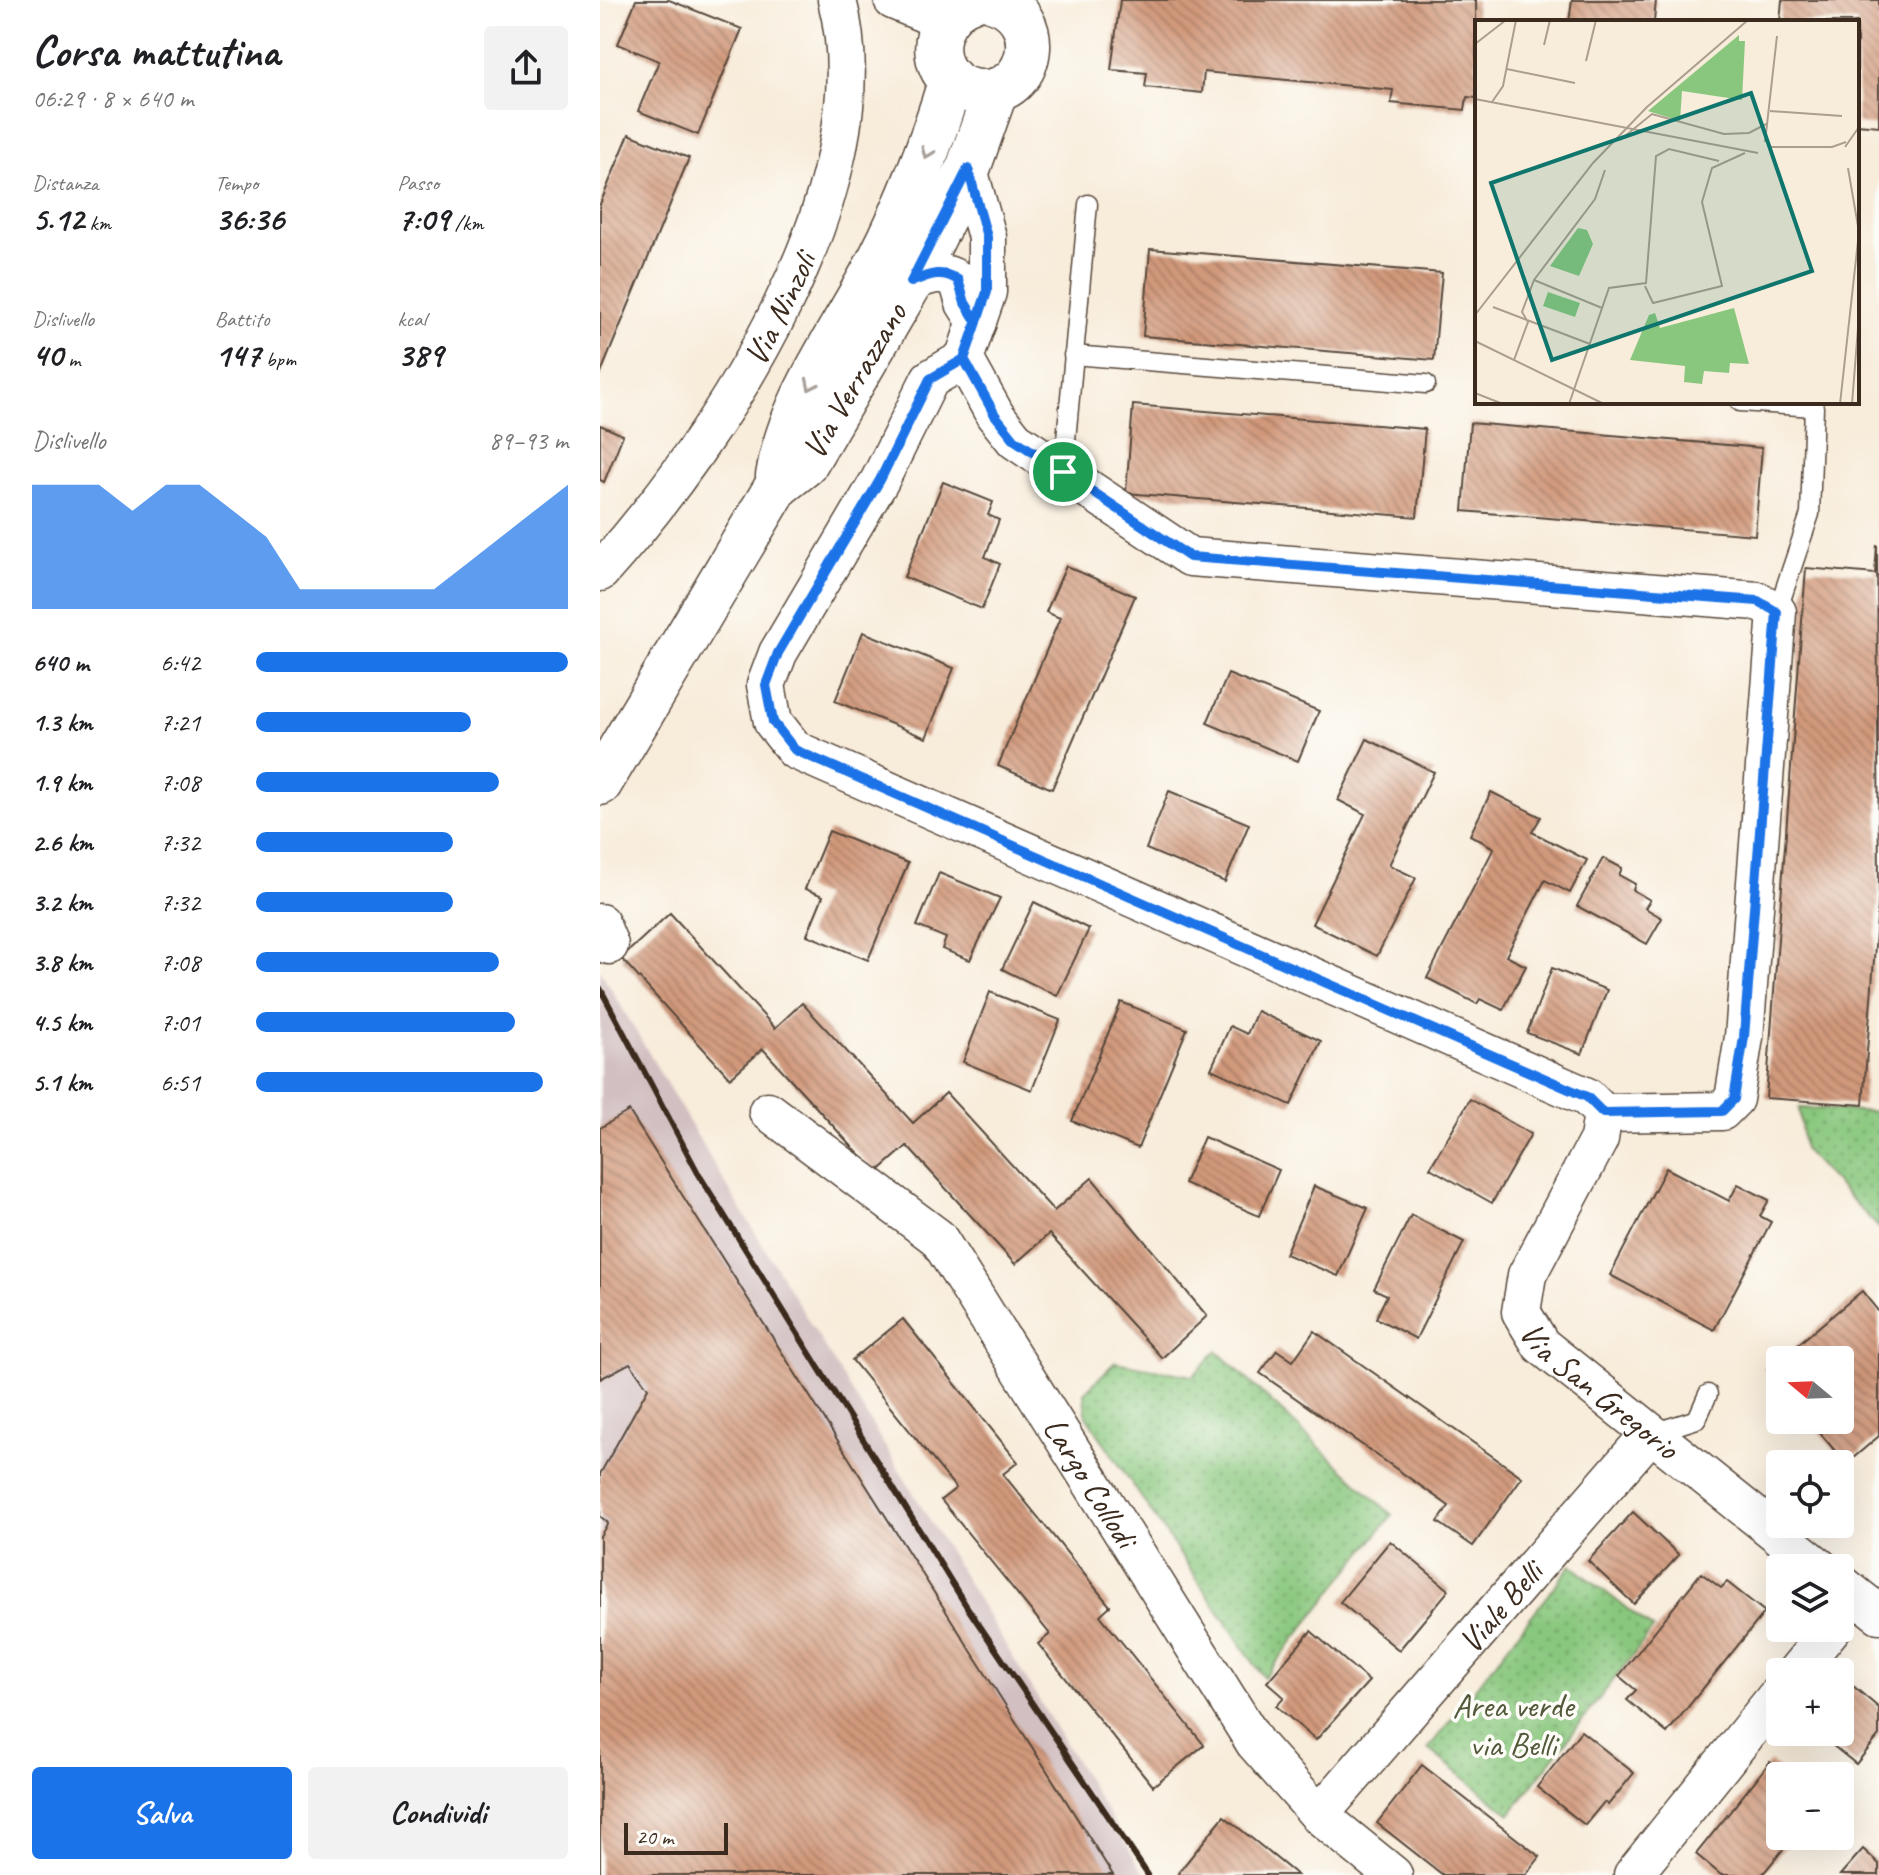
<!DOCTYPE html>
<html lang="it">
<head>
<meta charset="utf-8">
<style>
  body { margin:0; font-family:Caveat,sans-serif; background:#f2f2f2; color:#202124; height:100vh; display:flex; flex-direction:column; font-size:30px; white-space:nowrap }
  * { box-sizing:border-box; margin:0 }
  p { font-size:26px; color:#757577 }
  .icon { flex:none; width:44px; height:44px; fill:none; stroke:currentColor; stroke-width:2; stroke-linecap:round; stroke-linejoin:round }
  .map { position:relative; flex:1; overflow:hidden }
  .drawer { display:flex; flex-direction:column; background:#fff; width:600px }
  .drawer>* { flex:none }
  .needle { width:52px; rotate:289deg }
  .tools { position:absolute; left:1166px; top:1346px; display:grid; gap:16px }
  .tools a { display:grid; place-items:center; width:88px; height:88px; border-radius:8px; background:#fff; box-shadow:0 8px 32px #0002; font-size:40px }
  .scale { position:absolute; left:24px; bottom:20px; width:104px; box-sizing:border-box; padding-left:8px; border:4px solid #3b2a1e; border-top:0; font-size:22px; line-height:28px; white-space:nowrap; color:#3b2a1e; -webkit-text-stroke:6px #fdfcf7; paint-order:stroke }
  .pin { position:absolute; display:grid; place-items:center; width:68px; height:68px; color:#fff; margin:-34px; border:4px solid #fff; border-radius:50%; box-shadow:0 2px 8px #0007 }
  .round { display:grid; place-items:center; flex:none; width:84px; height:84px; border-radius:8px; background:#f2f2f2 }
  .headline { display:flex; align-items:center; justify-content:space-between; height:136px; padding:0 32px }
  h1 { font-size:44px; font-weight:700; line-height:60px }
  .figures { display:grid; grid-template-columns:repeat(3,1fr); gap:12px; height:136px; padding:8px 32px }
  .figures div { display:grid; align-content:center }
  .figures b { font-size:34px; font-weight:700 }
  .figures small { font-size:22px; font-weight:400 }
  .figures p { font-size:22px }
  .chart { height:224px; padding:16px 32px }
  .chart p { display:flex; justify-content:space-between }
  .chart svg { width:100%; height:144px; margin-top:8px; fill:#1a73e8; opacity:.7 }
  .action { display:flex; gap:16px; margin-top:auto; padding:16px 32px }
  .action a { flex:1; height:92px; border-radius:8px; background:#1a73e8; color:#fff; font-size:32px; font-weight:700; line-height:92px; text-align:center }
  .action a+a { background:#f2f2f2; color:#202124 }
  ul { padding:0 32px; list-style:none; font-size:26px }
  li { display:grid; grid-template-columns:128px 96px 1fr; align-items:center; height:60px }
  li i { height:20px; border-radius:10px; background:#1a73e8 }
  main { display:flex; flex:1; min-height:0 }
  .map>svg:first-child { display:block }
  .industrial { fill:#d2bfc1 }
  .park { fill:url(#park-dots); stroke:#62784e; stroke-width:2 }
  .building { fill:url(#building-back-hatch) }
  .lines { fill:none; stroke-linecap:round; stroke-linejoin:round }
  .service-casing { stroke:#57473a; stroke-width:21 }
  .minor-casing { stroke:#57473a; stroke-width:41 }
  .secondary-casing { stroke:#57473a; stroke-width:47 }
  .service { stroke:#fff; stroke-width:18 }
  .minor { stroke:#fff; stroke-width:38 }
  .secondary { stroke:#fff; stroke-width:44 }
  .rail { stroke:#3b2a1e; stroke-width:6 }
  .oneway { stroke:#a79f9a }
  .route-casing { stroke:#fff; stroke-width:16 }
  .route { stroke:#1a73e8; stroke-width:10 }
  .labels { text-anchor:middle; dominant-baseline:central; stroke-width:7; stroke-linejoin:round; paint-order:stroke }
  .street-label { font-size:34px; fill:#3b2a1e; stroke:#fdfcf7 }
  .park-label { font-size:34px; fill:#52593b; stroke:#fdfcf7 }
  .inset-road { fill:none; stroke:#ac9e8f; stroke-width:2 }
  .view { fill:#0f766e; fill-opacity:0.15; stroke:#0f766e; stroke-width:4 }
  .inset-edge { fill:none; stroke:#3b2a1e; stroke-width:4 }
</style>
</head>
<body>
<main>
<section class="drawer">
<div class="headline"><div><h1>Corsa mattutina</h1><p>06:29 · 8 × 640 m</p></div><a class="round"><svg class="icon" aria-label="share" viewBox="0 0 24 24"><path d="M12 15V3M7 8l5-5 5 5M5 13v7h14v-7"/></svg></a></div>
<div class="figures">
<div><p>Distanza</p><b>5.12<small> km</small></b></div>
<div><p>Tempo</p><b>36:36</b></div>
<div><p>Passo</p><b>7:09<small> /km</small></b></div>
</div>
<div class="figures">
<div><p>Dislivello</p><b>40<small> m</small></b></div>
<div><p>Battito</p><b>147<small> bpm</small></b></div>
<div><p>kcal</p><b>389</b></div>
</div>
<div class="chart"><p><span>Dislivello</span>89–93 m</p>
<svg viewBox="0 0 160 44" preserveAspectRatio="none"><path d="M0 44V6L10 6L20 6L30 14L40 6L50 6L60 14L70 22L80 38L90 38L100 38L110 38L120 38L130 30L140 22L150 14L160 6V44z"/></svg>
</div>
<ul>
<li><b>640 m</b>6:42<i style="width:100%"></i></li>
<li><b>1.3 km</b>7:21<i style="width:69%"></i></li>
<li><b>1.9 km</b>7:08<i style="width:78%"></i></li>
<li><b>2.6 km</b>7:32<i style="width:63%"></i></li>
<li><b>3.2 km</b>7:32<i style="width:63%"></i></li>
<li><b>3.8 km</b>7:08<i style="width:78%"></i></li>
<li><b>4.5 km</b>7:01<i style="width:83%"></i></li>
<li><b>5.1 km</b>6:51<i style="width:92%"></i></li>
</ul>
<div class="action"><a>Salva</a><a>Condividi</a></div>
</section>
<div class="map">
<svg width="1279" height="1875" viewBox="0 0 1279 1875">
  <defs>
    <pattern id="park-dots" width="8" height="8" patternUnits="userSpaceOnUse" patternTransform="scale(2)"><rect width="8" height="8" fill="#89c77e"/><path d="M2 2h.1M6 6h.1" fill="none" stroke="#71a267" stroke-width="1.8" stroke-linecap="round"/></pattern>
    <pattern id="building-back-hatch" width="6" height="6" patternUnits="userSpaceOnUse" patternTransform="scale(2)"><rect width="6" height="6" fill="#d1997c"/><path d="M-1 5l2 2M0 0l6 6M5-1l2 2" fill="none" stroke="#ab7d65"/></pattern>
  </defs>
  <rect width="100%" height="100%" fill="#fdfcf7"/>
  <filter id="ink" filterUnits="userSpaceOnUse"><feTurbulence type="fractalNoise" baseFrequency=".0125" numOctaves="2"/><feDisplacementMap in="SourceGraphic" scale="16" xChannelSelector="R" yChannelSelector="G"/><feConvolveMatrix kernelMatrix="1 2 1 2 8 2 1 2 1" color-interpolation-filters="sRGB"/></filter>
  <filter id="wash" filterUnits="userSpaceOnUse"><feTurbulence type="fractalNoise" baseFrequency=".006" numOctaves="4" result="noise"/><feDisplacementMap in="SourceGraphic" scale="32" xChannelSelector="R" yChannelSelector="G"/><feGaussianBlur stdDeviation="1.8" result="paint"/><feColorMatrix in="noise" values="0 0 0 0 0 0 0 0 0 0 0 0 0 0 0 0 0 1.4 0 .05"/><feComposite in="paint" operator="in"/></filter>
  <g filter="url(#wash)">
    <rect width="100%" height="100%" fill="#f8ecda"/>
    <!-- industrial -->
    <path class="industrial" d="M0 970 119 1173 545 1875H0Z"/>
    <!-- park -->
    <g class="park">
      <path d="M1199 1108 1279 1112V1228L1204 1150Z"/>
      <path d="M617 1351 792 1515 664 1678 486 1416 484 1393 515 1362 593 1376Z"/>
      <path d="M971 1565 1053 1629 910 1814 828 1749Z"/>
    </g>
    <g id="blocks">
      <!-- building -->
      <g class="building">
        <path d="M36 0H69L142 29 98 135 38 111 59 61 18 44Z"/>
        <path d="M520 0H876L877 98 867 97 865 110 791 103 793 90 604 72 602 93 545 87 547 73 511 70Z"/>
        <path d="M972 0H1056L1054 22H969Z"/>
        <path d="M1182 0H1279V126L1257 124V22H1180Z"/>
        <path d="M29 134 89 158 0 375V204Z"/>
        <path d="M550 249 842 273 834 360 543 336Z"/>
        <path d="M533 405 825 429 817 517 526 493Z"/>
        <path d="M870 423 1162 448 1155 535 863 511Z"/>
        <path d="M0 425 23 435 4 482 0 480Z"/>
        <path d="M343 482 393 502 388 515 399 520 385 557 400 564 382 609 304 577Z"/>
        <path d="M1277 544 1279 893 1263 1105 1166 1098 1206 568 1275 574Z"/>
        <path d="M466 566 535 596 452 789 398 766 460 618 446 612Z"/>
        <path d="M263 632 354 668 326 738 235 701Z"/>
        <path d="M628 674 719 711 698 761 607 723Z"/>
        <path d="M767 739 834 772 789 865 816 878 777 956 712 924 765 814 738 800Z"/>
        <path d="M569 791 649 824 625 882 546 849Z"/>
        <path d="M891 792 941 817 932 832 987 860 970 893 945 880 906 956 926 966 903 1010 880 999 877 1004 827 978 894 848 870 835Z"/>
        <path d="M229 831 308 863 268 960 207 935 223 896 205 889Z"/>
        <path d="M1003 858 1022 868 1019 875 1035 884 1033 890 1050 900 1045 908 1062 918 1047 944 977 906Z"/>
        <path d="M339 873 400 898 370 960 342 949 346 938 317 926Z"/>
        <path d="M434 902 489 929 457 996 402 969Z"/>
        <path d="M70 913 175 1028 202 1003 313 1123 346 1093 454 1211 492 1178 607 1316 562 1358 449 1234 415 1264 307 1146 276 1173 163 1049 130 1078 21 958Z"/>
        <path d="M952 968 1007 990 982 1054 927 1033Z"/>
        <path d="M390 992 460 1020 432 1090 363 1062Z"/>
        <path d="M521 1002 587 1029 538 1148 472 1121Z"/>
        <path d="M657 1011 721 1041 691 1105 611 1069 630 1026 647 1034Z"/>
        <path d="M870 1099 931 1134 892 1203 830 1168Z"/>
        <path d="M29 1111 513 1875H0V1536L8 1523 0 1516V1474L48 1388 30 1363 0 1379V1128Z"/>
        <path d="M604 1137 679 1170 659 1216 584 1183Z"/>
        <path d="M1066 1168 1129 1201 1138 1184 1169 1200 1160 1216 1171 1222 1114 1330 1010 1275Z"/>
        <path d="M714 1186 768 1208 738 1276 685 1254Z"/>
        <path d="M811 1215 864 1242 816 1339 776 1318 787 1295 774 1289Z"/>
        <path d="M1262 1291 1279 1312V1436L1246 1464 1209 1420H1240V1360H1180V1386L1167 1370Z"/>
        <path d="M303 1319 418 1462 403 1474 510 1606 500 1615 604 1745 553 1786 438 1644 450 1634 341 1500 356 1488 252 1360Z"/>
        <path d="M714 1331 922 1477 873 1546 838 1522 849 1506 660 1373 677 1350 693 1361Z"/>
        <path d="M1033 1512 1079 1555 1034 1604 988 1561Z"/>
        <path d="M790 1541 849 1590 799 1650 740 1602Z"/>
        <path d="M1101 1573 1121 1588 1127 1582 1165 1612 1067 1733 1027 1700 1036 1690 1019 1676Z"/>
        <path d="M711 1631 769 1681 716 1740 676 1706 684 1697 667 1682Z"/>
        <path d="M1240 1675 1279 1708V1736L1256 1764 1216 1732H1240Z"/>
        <path d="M981 1731 1034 1773 1008 1805 1004 1802 985 1825 937 1787Z"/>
        <path d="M1170 1762 1188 1776H1180V1836H1194L1162 1875H1121L1096 1854Z"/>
        <path d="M822 1765 940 1857 926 1875H843L777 1823Z"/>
        <path d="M624 1816 697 1875H581L578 1873Z"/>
        <path d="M1263 1849 1279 1864V1875H1240Z"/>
      </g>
    </g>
  </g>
  <g filter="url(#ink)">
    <use href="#blocks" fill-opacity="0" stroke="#57473a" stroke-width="2"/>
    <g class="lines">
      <!-- service casing -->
      <g class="service-casing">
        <g id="service">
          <path d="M473 355 826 384"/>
          <path d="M1140 402 1214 407 1210 514 1177 612"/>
          <path d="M463 472 488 204"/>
          <path d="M1053 1433 1097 1419 1108 1394"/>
        </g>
      </g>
      <!-- minor casing -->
      <g class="minor-casing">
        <g id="minor">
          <path d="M293 0 343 21"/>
          <path d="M368 169 387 237V292L364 359 395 415 415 440 590 557 1158 601 1177 612 1144 1037 1134 1099 1122 1111 1003 1113"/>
          <path d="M311 282C329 275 341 269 358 280L365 303 377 322"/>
          <path id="s1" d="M364 359 330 379 280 480 178 653 166 685 173 722 195 750 987 1097 1003 1113 999 1139 927 1275 921 1312 941 1345 1220 1568"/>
          <path id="s2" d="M0 572C120 439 286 186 237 0"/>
          <path d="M0 923 9 945"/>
          <path id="s3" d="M168 1111 338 1238 655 1743 719 1815 793 1875"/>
          <path d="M1240 1583 1279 1614"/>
          <path d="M1196 1672 1232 1628"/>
          <path id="s4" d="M719 1815 1050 1434"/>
          <path d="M1033 1875 1180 1692"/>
        </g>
      </g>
      <!-- secondary casing -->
      <g class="secondary-casing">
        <g id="secondary">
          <path d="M372 0C323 17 326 88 380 92 435 95 447 15 394 0"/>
          <path d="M178 476C190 398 244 330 279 261 309 202 332 142 351 79"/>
          <path id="s5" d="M0 783 177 486 205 464 311 282 368 169 396 90"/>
        </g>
      </g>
      <!-- service -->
      <use href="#service" class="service"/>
      <!-- minor -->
      <use href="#minor" class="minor"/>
      <!-- secondary -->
      <use href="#secondary" class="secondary"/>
      <!-- rail -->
      <path class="rail" d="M0 988 98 1173 367 1607 548 1875"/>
    </g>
    <!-- one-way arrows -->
    <defs><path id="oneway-chevron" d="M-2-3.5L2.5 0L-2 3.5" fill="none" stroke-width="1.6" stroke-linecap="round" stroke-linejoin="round" transform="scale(2)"/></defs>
    <g class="oneway">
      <use href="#oneway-chevron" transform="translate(327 153) rotate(111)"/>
      <use href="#oneway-chevron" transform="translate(211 385) rotate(116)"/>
    </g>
  </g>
  <g class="lines" filter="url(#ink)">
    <!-- route casing -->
    <g class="route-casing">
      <path id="route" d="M463 472 415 440 395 415 364 359 377 322 365 303 358 280C341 269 329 275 311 282L368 169 387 237V292L364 359 330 379 280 480 178 653 166 685 173 722 195 750 987 1097 1003 1113 1122 1111 1134 1099 1144 1037 1177 612 1158 601 590 557 463 472"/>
    </g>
    <!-- route -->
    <use href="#route" class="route"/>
  </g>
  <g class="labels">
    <!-- street labels -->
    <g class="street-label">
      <text stroke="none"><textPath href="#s2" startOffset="320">Via Ninzoli</textPath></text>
      <text stroke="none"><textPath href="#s5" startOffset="478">Via Verrazzano</textPath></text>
      <text stroke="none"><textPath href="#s1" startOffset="1678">Via San Gregorio</textPath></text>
      <text stroke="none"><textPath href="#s3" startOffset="500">Largo Collodi</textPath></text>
      <text stroke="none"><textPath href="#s4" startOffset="276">Viale Belli</textPath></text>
    </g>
    <!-- park labels -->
    <g class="park-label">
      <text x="913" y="1705">Area verde<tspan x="913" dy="39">via Belli</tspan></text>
    </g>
  </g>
  <!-- overview -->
  <g transform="translate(875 20)">
    <rect width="384" height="384" fill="#f8ecda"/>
    <path d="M264 15V21H270L267 80 207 71 205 101 173 91ZM103 208 112 210 118 224 104 256 75 246ZM73 272 105 283 100 297 68 286ZM259 288 274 344 255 343 254 353 229 351 227 364 209 362 210 346 155 340 174 295 180 293 185 308Z" fill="#89c77e"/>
    <path class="inset-road" d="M0 24 31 0M69 25 75 0M111 41 121 0M32 49 100 63M0 79 283 133M17 82 28 66 41 0M295 91 367 96M145 120 177 94 249 114 274 113 291 104M290 122 302 16M295 127H357L371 122M370 127 384 107M59 260 127 288M170 266 178 283 247 266 227 182 237 148 270 133M18 287 115 324M0 295 118 143 172 87 273 0M0 321 129 384M39 340 53 302 47 292 59 260 120 179 130 150M0 373 28 384M94 384 134 268 171 263 181 136 194 129 244 141M365 384 384 212 373 148M377 384 384 295"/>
    <path class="view" d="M276 73 337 251 77 340 16 163Z"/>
    <rect width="384" height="384" class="inset-edge"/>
  </g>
</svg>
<div class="tools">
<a><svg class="needle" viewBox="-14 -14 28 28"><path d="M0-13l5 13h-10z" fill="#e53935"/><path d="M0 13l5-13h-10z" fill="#757577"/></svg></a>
<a><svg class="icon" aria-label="locate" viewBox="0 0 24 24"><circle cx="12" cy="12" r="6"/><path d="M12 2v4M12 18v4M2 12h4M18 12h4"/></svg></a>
<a><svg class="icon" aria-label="layers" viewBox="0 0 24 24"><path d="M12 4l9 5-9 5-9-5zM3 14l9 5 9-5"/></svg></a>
<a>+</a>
<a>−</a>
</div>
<div class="scale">20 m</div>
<div class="pin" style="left:463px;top:472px;background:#1e9e55"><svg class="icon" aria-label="arrive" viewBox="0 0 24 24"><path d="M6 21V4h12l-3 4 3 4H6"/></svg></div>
</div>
</main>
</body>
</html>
